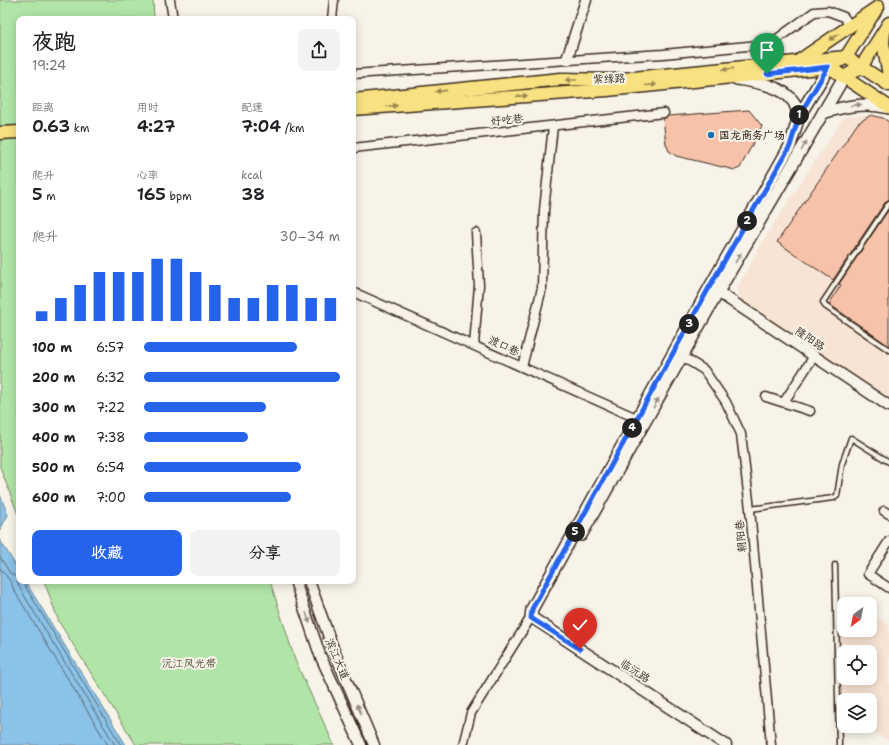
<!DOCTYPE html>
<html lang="zh">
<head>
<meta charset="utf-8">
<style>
  body { margin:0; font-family:"Shantell Sans","LXGW WenKai TC",sans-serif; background:#f2f2f2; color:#202124; height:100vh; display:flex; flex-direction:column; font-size:15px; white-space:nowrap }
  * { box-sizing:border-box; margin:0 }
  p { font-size:13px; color:#757577 }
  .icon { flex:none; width:22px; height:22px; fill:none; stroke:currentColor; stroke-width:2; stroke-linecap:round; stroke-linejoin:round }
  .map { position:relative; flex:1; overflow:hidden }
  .panel { position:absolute; left:16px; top:16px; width:340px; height:568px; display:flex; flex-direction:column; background:#fff; border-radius:8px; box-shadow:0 2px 10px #0003 }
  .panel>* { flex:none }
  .needle { width:26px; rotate:212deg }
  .controls { position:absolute; left:837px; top:597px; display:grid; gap:8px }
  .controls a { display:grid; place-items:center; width:40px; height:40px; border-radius:8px; background:#fff; box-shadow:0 2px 10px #0003; font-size:20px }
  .pin { position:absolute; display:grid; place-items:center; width:34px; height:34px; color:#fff; margin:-41px -17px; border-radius:50% 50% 50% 0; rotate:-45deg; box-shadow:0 0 4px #0007 }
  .pin .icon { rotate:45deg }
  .km { position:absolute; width:20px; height:20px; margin:-10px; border-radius:50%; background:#222; color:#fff; font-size:11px; line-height:20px; text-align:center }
  .round { display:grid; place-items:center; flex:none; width:42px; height:42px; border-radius:8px; background:#f2f2f2 }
  .summary { display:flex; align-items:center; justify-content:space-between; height:68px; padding:0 16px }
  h1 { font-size:22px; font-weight:600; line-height:30px }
  .metrics { display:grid; grid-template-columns:repeat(3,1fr); gap:6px; height:68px; padding:4px 16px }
  .metrics div { display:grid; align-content:center }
  .metrics b { font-size:17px; font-weight:600 }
  .metrics small { font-size:11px; font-weight:400 }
  .metrics p { font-size:11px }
  .chart { height:112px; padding:8px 16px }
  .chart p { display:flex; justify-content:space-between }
  .chart svg { width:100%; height:72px; margin-top:4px; stroke:#2563eb; stroke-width:6 }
  .button { display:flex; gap:8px; margin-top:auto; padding:8px 16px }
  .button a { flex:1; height:46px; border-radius:8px; background:#2563eb; color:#fff; font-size:16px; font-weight:600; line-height:46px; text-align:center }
  .button a+a { background:#f2f2f2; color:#202124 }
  ul { padding:0 16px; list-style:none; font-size:13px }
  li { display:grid; grid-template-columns:64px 48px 1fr; align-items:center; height:30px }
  li i { height:10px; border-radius:5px; background:#2563eb }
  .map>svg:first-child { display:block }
  .built { fill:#f7e4d5; fill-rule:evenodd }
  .green { fill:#b0e5a7; stroke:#768862 }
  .water { fill:#8ac2e8; stroke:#6a8597 }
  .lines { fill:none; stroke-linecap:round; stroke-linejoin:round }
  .shore { stroke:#5b676f; stroke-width:1 }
  .building { fill:#f7c2aa; stroke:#3b2a1e }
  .service-casing { stroke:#3b2a1e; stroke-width:7 }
  .minor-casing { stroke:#3b2a1e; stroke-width:11 }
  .tertiary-casing { stroke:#3b2a1e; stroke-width:13 }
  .secondary-casing { stroke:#3b2a1e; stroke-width:14 }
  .primary-casing { stroke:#3b2a1e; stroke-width:15 }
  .service { stroke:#f7f3e8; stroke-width:4 }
  .minor { stroke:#f7f3e8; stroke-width:8 }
  .tertiary { stroke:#f7f3e8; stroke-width:10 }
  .secondary { stroke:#f7f3e8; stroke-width:11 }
  .primary { stroke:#f8e181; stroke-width:12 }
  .oneway { fill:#9a8650 }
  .oneway2 { fill:#998e83 }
  .route-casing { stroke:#fff; stroke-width:8 }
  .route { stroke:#2563eb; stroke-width:5 }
  .poi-dot { fill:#1f6fb2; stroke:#f7f3e8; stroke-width:1.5 }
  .labels { text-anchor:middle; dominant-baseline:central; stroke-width:4; stroke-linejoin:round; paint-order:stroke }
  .street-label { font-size:11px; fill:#3b2a1e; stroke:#f7f3e8 }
  .poi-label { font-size:11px; font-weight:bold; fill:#3b2a1e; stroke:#f7f3e8; text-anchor:start }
  .park-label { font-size:11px; fill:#524f39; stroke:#f7f3e8 }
</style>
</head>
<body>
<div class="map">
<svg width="889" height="745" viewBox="0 0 889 745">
  <rect width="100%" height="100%" fill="#f7f3e8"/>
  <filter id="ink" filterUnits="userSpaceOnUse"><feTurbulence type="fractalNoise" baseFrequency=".025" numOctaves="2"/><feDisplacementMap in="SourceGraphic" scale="8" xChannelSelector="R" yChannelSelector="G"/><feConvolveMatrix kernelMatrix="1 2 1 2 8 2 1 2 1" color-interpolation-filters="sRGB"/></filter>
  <g filter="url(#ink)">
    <!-- built -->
    <g class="built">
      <path d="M871 115 883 118 889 122V398L742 301 736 290 767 234 844 117Z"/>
      <path d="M844 607V630H870V612L889 625V741L863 726H870V700H844V715L842 714 839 614ZM844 652H870V678H844Z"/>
    </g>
    <!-- green -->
    <g class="green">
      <path d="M0 0H153L154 19H19V517L0 467Z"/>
      <path d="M44 581H270L295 660 334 745H136L59 622Z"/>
    </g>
    <!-- water -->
    <g class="water">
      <path d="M0 495 8 515 0 530Z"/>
      <path d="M0 540 19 571V581H25L126 745H0Z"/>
    </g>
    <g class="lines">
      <!-- shore -->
      <g class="shore">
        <path d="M0 557 10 573 17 578 19 587 115 745"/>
        <path d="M0 568 11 582 14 590 108 745"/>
        <path d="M22 581 121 745"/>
      </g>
    </g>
    <!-- building -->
    <g class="building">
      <path d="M749 110 762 126 740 168 735 170 676 156 669 151 666 144 663 119 668 116Z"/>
      <path d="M871 115 883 118 889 122V200L886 201 833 280 777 242 858 123Z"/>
      <path d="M889 209V346L829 304 841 285 839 284Z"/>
    </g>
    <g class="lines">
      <!-- service casing -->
      <g class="service-casing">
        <g id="service">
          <path d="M889 203 823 302 825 306 889 350"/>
          <path d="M750 509 833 498 837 496 842 464 851 438 889 462"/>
          <path d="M835 565 839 745"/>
        </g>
      </g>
      <!-- minor casing -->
      <g class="minor-casing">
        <g id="minor">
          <path d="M170 0 173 19"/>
          <path d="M332 19 334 0"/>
          <path d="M353 74 663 54 770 44 814 12 828 11 844 17 850 26"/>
          <path d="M353 148 664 113"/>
          <path d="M353 292 643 421"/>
          <path d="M474 345 479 285 476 233"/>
          <path d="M678 354 704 370 726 402 741 434 750 509 771 745"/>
          <path d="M522 367 542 288 544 210 553 126"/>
          <path d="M766 397 810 411"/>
          <path d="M784 402 814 356"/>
          <path d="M884 511 889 514"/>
          <path d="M889 541 868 574 889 588"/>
          <path d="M463 745 471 713 531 617"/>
        </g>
      </g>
      <!-- tertiary casing -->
      <g class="tertiary-casing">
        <g id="tertiary">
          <path d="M567 59 586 0"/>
          <path d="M718 292 889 406"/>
          <path d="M295 581 320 655 361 745"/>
          <path d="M309 581 334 651 374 745"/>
          <path d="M531 617 726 745"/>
        </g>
      </g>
      <!-- secondary casing -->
      <g class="secondary-casing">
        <g id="secondary">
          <path d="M737 79C755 82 781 85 793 101 796 105 797 111 799 116"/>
          <path d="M823 113C845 106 866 102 889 108"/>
          <path d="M581 535 718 292 844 77"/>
          <path d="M531 617 532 609 710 287 790 146 799 116 829 67"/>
        </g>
      </g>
      <!-- primary casing -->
      <g class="primary-casing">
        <g id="primary">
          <path d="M884 32 883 43 889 76"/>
          <path d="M800 60 878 7"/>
          <path d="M840 61 846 57 875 11"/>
          <path d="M844 77 861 67 889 23"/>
          <path d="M353 100 561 79 613 80 846 57 889 85"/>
          <path d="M353 109 607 90 829 67 889 107"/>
          <path d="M0 133 19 132"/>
        </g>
      </g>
      <!-- service -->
      <use href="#service" class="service"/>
      <!-- minor -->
      <use href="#minor" class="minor"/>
      <!-- tertiary -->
      <use href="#tertiary" class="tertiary"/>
      <!-- secondary -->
      <use href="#secondary" class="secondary"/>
      <!-- primary -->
      <use href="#primary" class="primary"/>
    </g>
    <!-- one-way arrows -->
    <defs><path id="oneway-solid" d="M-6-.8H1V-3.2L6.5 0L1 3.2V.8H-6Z"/></defs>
    <g class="oneway">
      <use href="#oneway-solid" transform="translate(834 37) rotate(146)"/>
      <use href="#oneway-solid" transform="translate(728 69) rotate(174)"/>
      <use href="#oneway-solid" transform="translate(571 80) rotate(-180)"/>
      <use href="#oneway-solid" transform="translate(651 85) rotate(-5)"/>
      <use href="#oneway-solid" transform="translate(441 91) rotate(174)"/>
      <use href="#oneway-solid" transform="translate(522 96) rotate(-4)"/>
      <use href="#oneway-solid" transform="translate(392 106) rotate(-4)"/>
    </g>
    <g class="oneway2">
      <use href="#oneway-solid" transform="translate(856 105) rotate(-7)"/>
      <use href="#oneway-solid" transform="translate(804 146) rotate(-60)"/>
      <use href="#oneway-solid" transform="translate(738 258) rotate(-60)"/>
      <use href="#oneway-solid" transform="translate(656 403) rotate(-61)"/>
      <use href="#oneway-solid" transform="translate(308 618) rotate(71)"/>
      <use href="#oneway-solid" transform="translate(359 709) rotate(-113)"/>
    </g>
  </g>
  <g class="lines" filter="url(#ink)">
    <!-- route casing -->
    <g class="route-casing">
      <path id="route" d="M580 649 531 618 532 609 710 286 790 146 799 116 828 67 767 74"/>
    </g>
    <!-- route -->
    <use href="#route" class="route"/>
  </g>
  <!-- markers -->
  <circle class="poi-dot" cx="711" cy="135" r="4"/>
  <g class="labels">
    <!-- street labels -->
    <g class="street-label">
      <text transform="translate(609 79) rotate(-2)">紫缘路</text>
      <text transform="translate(507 120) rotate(-6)">好吃巷</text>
      <text transform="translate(810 339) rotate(34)">隆阳路</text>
      <text transform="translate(504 346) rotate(24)">渡口巷</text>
      <text transform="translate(741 536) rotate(-95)">朝阳巷</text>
      <text transform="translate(337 659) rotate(67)">滨江大道</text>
      <text transform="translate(635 671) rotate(33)">临沅路</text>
    </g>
    <!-- poi labels -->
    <g class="poi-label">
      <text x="719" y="135">国龙商务广场</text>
    </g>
    <!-- park labels -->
    <g class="park-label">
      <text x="189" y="663">沅江风光带</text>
    </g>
  </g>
</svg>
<div class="controls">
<a><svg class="needle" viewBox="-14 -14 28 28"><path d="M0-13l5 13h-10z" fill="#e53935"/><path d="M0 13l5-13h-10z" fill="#757577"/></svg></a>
<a><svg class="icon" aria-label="locate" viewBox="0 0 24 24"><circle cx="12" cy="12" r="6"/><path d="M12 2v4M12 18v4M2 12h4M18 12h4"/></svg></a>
<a><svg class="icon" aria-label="layers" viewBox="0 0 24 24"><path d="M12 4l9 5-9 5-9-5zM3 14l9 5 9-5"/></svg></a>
</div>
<div class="pin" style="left:767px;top:74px;background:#1e9e55"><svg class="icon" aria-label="arrive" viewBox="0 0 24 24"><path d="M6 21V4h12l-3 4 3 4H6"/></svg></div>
<div class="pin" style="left:580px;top:649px;background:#d93025"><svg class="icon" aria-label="check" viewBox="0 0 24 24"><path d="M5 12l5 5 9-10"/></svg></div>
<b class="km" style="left:799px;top:115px">1</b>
<b class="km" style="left:747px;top:221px">2</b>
<b class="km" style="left:689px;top:324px">3</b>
<b class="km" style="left:632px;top:428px">4</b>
<b class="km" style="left:575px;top:532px">5</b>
<section class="panel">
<div class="summary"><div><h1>夜跑</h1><p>19:24</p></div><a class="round"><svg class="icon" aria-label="share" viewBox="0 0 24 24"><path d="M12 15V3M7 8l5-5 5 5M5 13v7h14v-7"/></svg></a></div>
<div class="metrics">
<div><p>距离</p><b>0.63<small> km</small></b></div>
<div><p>用时</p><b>4:27</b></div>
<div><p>配速</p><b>7:04<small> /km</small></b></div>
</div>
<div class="metrics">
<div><p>爬升</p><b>5<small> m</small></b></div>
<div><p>心率</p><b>165<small> bpm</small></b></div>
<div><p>kcal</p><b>38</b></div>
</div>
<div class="chart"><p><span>爬升</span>30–34 m</p>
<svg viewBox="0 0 160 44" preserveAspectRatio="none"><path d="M5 44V38M15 44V30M25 44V22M35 44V14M45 44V14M55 44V14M65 44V6M75 44V6M85 44V14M95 44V22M105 44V30M115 44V30M125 44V22M135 44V22M145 44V30M155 44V30"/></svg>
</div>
<ul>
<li><b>100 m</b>6:57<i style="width:78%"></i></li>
<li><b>200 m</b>6:32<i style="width:100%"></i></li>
<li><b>300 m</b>7:22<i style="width:62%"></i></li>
<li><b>400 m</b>7:38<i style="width:53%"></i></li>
<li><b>500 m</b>6:54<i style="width:80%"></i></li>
<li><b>600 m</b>7:00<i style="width:75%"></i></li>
</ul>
<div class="button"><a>收藏</a><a>分享</a></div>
</section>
</div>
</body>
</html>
